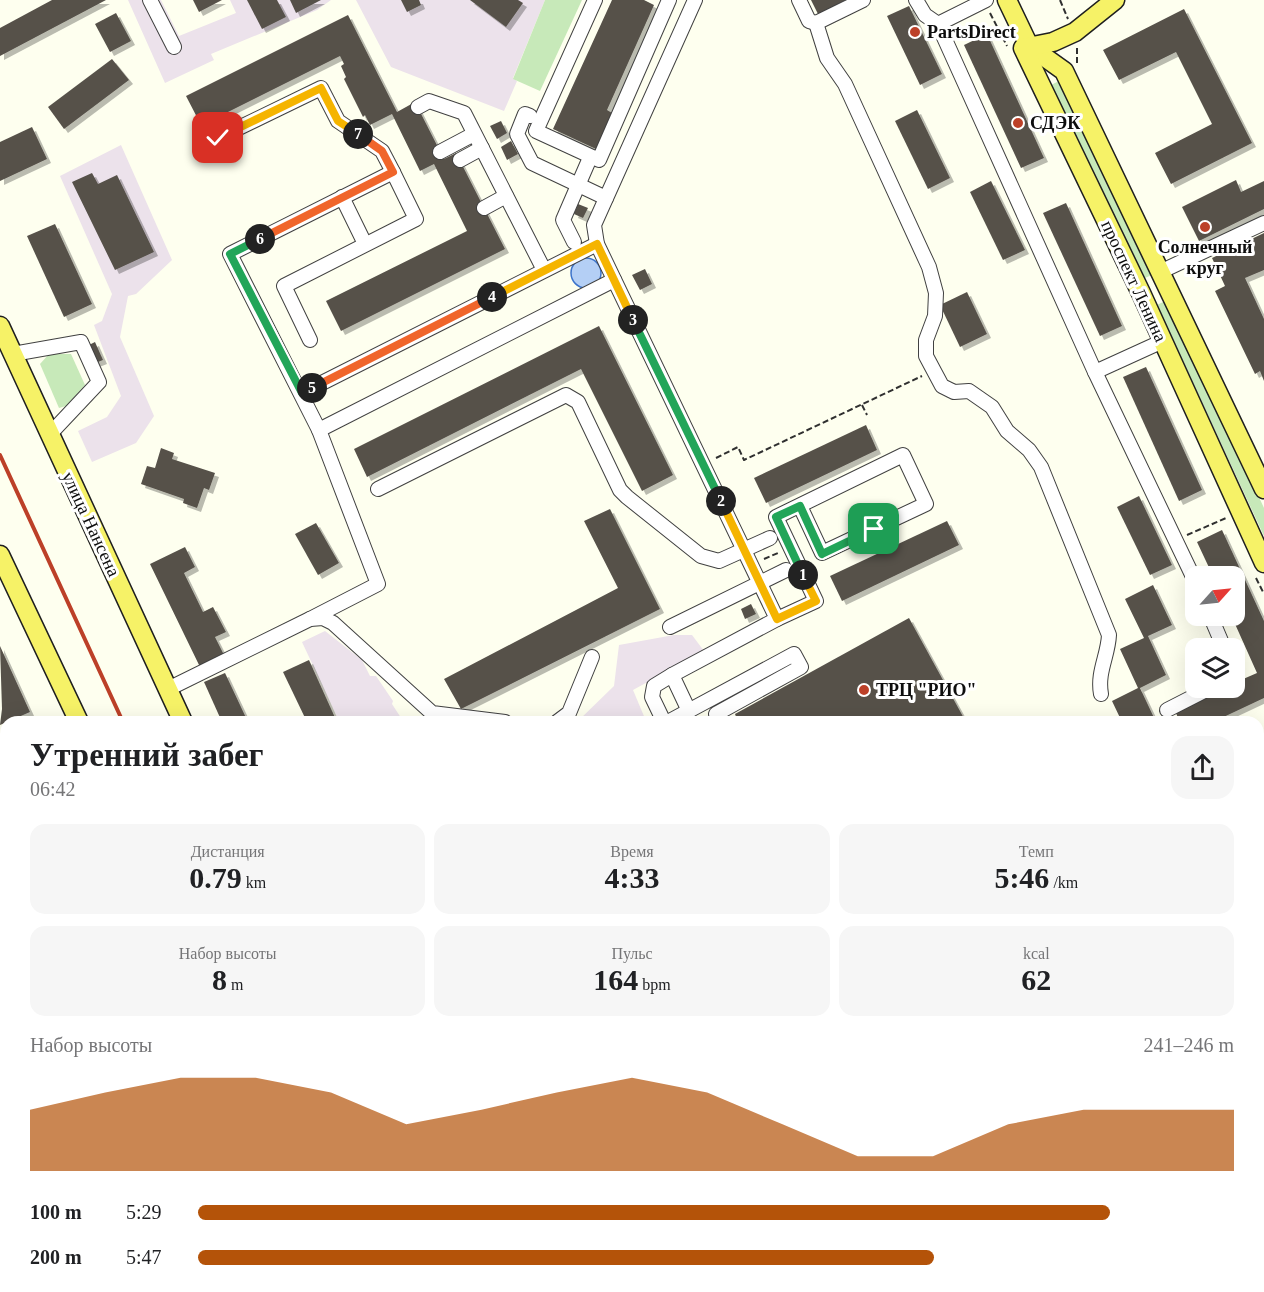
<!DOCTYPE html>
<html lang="ru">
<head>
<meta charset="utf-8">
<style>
  body { margin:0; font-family:Georgia,serif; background:#f6f6f6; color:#202124; height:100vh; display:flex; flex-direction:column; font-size:22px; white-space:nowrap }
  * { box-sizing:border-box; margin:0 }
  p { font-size:20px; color:#757577 }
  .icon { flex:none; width:33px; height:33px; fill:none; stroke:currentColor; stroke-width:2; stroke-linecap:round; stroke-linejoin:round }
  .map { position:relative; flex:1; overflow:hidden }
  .panel { position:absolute; left:0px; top:716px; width:1264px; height:578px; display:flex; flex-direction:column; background:#fff; border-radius:18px 18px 0 0; box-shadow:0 6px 24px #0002 }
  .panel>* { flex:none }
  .needle { width:39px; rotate:63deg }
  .controls { position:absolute; left:1185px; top:566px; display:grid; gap:12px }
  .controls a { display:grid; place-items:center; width:60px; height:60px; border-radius:12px; background:#fff; box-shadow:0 6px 24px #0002; font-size:30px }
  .pin { position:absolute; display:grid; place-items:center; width:51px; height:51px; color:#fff; margin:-26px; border-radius:12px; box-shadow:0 3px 9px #0006 }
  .km { position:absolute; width:30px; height:30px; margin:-15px; border-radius:50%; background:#222; color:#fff; font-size:16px; line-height:30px; text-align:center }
  .round { display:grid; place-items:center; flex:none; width:63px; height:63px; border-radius:18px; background:#f6f6f6 }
  .summary { display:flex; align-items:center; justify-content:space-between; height:102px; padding:0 30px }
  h1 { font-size:33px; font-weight:700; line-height:45px }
  .metrics { display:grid; grid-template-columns:repeat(3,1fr); gap:9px; height:102px; padding:6px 30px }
  .metrics div { display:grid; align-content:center; border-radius:15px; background:#f6f6f6; text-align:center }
  .metrics b { font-size:30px; font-weight:700 }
  .metrics small { font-size:16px; font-weight:400 }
  .metrics p { font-size:16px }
  .chart { height:168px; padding:12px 30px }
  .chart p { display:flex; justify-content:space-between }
  .chart svg { width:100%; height:108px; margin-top:6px; fill:#b45309; opacity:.7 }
  ul { padding:0 30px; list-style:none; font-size:20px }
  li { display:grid; grid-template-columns:96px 72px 1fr; align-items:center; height:45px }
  li i { height:15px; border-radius:8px; background:#b45309 }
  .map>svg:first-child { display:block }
  .industrial { fill:#ece2eb }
  .green { fill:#c7e9b9 }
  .water { fill:#b4cff5; stroke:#3c73cb; stroke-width:1.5 }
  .building { fill:#56514a; filter:url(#shadow) }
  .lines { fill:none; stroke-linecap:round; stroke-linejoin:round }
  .minor-casing { stroke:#414141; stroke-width:16 }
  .major-casing { stroke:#1f1f1f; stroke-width:21 }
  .path { stroke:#303030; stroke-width:2; stroke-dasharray:6 3; stroke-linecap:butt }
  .minor { stroke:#fff; stroke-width:14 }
  .major { stroke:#f6f267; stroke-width:18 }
  .rail { stroke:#bc4028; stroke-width:4 }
  .split-1-casing { stroke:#fff; stroke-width:12 }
  .split-2-casing { stroke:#fff; stroke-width:12 }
  .split-3-casing { stroke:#fff; stroke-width:12 }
  .split-4-casing { stroke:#fff; stroke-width:12 }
  .split-5-casing { stroke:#fff; stroke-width:12 }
  .split-6-casing { stroke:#fff; stroke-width:12 }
  .split-7-casing { stroke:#fff; stroke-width:12 }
  .split-8-casing { stroke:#fff; stroke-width:12 }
  .split-1 { stroke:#22a559; stroke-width:8 }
  .split-2 { stroke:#f5b400; stroke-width:8 }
  .split-3 { stroke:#22a559; stroke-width:8 }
  .split-4 { stroke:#f5b400; stroke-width:8 }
  .split-5 { stroke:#f0652b; stroke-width:8 }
  .split-6 { stroke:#22a559; stroke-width:8 }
  .split-7 { stroke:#f0652b; stroke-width:8 }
  .split-8 { stroke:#f5b400; stroke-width:8 }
  .poi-dot { fill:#bc4028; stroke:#fff; stroke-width:2 }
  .labels { text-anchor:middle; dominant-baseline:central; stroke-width:6; stroke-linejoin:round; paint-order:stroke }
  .poi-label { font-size:18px; font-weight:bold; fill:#0e0e0e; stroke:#fff; text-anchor:start }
  .street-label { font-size:18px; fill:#0e0e0e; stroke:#fff }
</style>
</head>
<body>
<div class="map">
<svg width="1264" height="1292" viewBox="0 0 1264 1292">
  <defs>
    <filter id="shadow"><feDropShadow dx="4" dy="4" stdDeviation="0" flood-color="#0004"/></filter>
  </defs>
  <rect width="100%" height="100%" fill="#feffef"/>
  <!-- industrial -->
  <g class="industrial">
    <path d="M128 0H161L179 36 236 13 230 0H331L317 10 211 54 214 60 165 83Z"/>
    <path d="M356 0H545L513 78 517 81 504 111 391 67Z"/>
    <path d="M121 145 172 260 136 294 128 296 120 337 154 416 136 443 92 462 78 431 107 417 121 396 94 325 102 321 112 294 60 176Z"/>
    <path d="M325 631 362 660 370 676H376L393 701 392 704 403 721H339L302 642Z"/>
    <path d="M674 635H692L704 651 633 690 646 721 577 722 614 686 619 645Z"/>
    <path d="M6 764V1287H312L314 1292H0V767Z"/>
  </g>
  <!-- green -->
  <g class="green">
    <path d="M545 0H582L540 91 513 79Z"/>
    <path d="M1061 80 1154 274 1145 278 1051 85Z"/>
    <path d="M1167 300 1264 508V536L1157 305Z"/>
    <path d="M49 354H71L85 385 66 406 59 408 40 364Z"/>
  </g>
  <!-- water -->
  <circle class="water" cx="586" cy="273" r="15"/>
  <!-- building -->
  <g class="building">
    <path d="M52 0H106L0 56V28Z"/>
    <path d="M193 0H222L199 12Z"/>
    <path d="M247 0H277L286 17 262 29Z"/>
    <path d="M290 0H321L296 13Z"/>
    <path d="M401 0H419L421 5 407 12Z"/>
    <path d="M470 0H518L523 3 506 27Z"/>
    <path d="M612 0H644L654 5 607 110 612 113 596 149 553 129Z"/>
    <path d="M811 0H846L818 14Z"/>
    <path d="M909 6 942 74 920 85 887 16Z"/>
    <path d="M1184 9 1252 143 1171 184 1155 153 1212 124 1176 52 1119 80 1103 50Z"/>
    <path d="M116 13 131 41 110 52 95 24Z"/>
    <path d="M348 15 397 112 415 102 444 159 456 153 505 249 341 331 326 301 467 231 434 164 420 171 392 114 370 125 365 115 363 117 344 79 346 77 341 66 344 64 340 56 212 120 210 117 200 123 186 96Z"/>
    <path d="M987 34 1044 158 1021 168 964 45Z"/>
    <path d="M112 59 129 80 64 129 48 107Z"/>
    <path d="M917 110 950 178 928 189 895 121Z"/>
    <path d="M501 121 507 133 497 139 490 126Z"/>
    <path d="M32 127 47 159 0 181V142Z"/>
    <path d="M511 141 518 154 507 160 501 147Z"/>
    <path d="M92 173 98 184 117 175 154 252 115 270 72 182Z"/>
    <path d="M1236 180 1241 192 1264 181V209L1199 241 1182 207Z"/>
    <path d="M991 181 1025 250 1003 260 970 192Z"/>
    <path d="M1066 203 1122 326 1100 336 1043 213Z"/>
    <path d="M578 204 588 208 583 218 574 214Z"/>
    <path d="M55 224 92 304 64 317 27 236Z"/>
    <path d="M1264 233V270L1245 278 1264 319V381L1260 371 1255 374 1215 291 1225 286 1212 258Z"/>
    <path d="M645 269 652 284 640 290 632 275Z"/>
    <path d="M967 292 987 334 960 347 940 305Z"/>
    <path d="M599 326 673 475 642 491 581 369 367 477 354 449Z"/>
    <path d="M95 342 103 360 88 366 81 349Z"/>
    <path d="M1146 367 1202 490 1179 501 1123 377Z"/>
    <path d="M866 425 877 450 766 503 754 478Z"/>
    <path d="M161 448 174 453 172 459 215 473 209 490 204 488 197 508 183 503 184 499 141 484 147 466 155 468Z"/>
    <path d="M1139 496 1172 565 1150 575 1117 507Z"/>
    <path d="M610 509 660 609 461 709 444 679 618 588 584 521Z"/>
    <path d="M947 521 959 545 842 601 830 576Z"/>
    <path d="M316 523 339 563 318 575 295 534Z"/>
    <path d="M1222 530 1264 621V698L1213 722H1180L1175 711 1226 687H1234V683L1257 673 1231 615H1234V576H1213L1197 542Z"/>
    <path d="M185 547 195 567 184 573 203 612 213 607 226 632 215 637 224 655 200 667 150 564Z"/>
    <path d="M1153 585 1172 625 1148 636 1166 675 1140 688 1156 722H1122L1112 701 1138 688 1120 649 1144 638 1125 599Z"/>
    <path d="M751 604 756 614 745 619 741 609Z"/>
    <path d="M909 618 966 722H738L735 714Z"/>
    <path d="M0 646 30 712 0 725 2 709Z"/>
    <path d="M309 660 337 722H307L283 672Z"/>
    <path d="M225 673 248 722H222L204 682Z"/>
    <path d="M6 799V908L0 911V801Z"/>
    <path d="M6 957V1008L0 1011V960Z"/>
    <path d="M6 1075V1107L0 1094V1078Z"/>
    <path d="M1258 1077 1264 1087V1135L1258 1125Z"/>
    <path d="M0 1248 6 1262V1287H17L19 1292H0Z"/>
    <path d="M87 1287H223L212 1292H90Z"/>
    <path d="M485 1287H551L539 1292H487Z"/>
    <path d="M1222 1287H1259L1262 1292H1224Z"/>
  </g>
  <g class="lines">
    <!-- minor casing -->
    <g class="minor-casing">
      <g id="minor">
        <path d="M150 0 174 47"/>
        <path d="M595 0 536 131 599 160 669 0"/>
        <path d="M799 0 809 21 816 23 863 0"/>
        <path d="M916 0 925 15 938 24 986 0"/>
        <path d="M816 23 827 58 845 84 929 267 936 293 935 316 926 340V356L942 386 954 392 969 391 992 407 1007 431 1029 450 1041 467 1109 635C1108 656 1097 672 1101 694"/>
        <path d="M938 24 1095 372 1196 583"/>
        <path d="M418 107 429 101 464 113 544 270"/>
        <path d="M530 116 525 114 517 134 532 163 606 198"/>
        <path d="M218 138 321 88 338 121 382 151 393 172 230 254 319 430 378 584 310 619"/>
        <path d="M440 152 474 134"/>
        <path d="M460 160 482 148"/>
        <path d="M342 197 365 244"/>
        <path d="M484 208 506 196"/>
        <path d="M574 242 563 220 589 160"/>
        <path d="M1162 271 1264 223"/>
        <path d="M310 340 284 286 416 219 393 172"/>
        <path d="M13 354 81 342 99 382 50 434"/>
        <path d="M1095 372 1163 341"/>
        <path d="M302 393 597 244"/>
        <path d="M319 430 614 280"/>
        <path d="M378 489 566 395 578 402 620 490 627 497 701 556 719 561 770 538"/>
        <path d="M1210 615 1224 648"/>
        <path d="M777 619 816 601 776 517 903 455 926 504 822 553 800 506"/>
        <path d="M670 627 786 570"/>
        <path d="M168 689 310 619 323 618 333 623 432 713 505 722"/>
        <path d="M1167 710 1212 687"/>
        <path d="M689 711 672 675 777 619 597 244 594 225 695 0"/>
        <path d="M557 722 569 713 592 657"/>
        <path d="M664 722 652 697 654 686 672 675"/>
        <path d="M668 722 794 654 801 667 716 714 720 722"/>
        <path d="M0 759 6 756"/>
        <path d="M1258 1186 1264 1197"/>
        <path d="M574 1287 577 1292"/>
        <path d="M858 1287 861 1292"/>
        <path d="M1182 1287 1184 1292"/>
      </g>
    </g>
    <!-- major casing -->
    <g class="major-casing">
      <g id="major">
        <path d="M1007 0 1029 46 1064 71 1264 489"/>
        <path d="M1115 0 1075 32 1053 42 1023 48 1141 293 1264 563"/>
        <path d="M0 326 183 722"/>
        <path d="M0 555 79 722"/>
        <path d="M1258 972 1264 968"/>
        <path d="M1258 1000 1264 997"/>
        <path d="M335 1287 338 1292"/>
        <path d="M432 1287 434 1292"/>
        <path d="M704 1292 713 1287"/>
        <path d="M748 1292 756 1287"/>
      </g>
    </g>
    <!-- path -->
    <g class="path">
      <path d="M1060 0 1068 19"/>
      <path d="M990 13 1007 46"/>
      <path d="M1077 63V47"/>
      <path d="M862 405 867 415"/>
      <path d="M716 458 738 447 744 460 922 376"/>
      <path d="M1187 535 1226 518"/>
      <path d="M764 559 778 553"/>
      <path d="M1256 578 1264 594"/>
      <path d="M1258 936 1264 934"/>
      <path d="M613 1292 634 1287 651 1292"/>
      <path d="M675 1292 683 1287"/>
    </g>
    <!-- minor -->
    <use href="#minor" class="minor"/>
    <!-- major -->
    <use href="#major" class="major"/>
    <!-- rail -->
    <g class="rail">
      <path d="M0 455 123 722"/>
      <path d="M370 1287 372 1292"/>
    </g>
  </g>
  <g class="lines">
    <!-- split-1 casing -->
    <g class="split-1-casing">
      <path id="split-1" d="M803 575 776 517 800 506 822 554 874 529"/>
    </g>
    <!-- split-2 casing -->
    <g class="split-2-casing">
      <path id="split-2" d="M721 501 777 619 816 601 803 575"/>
    </g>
    <!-- split-3 casing -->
    <g class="split-3-casing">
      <path id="split-3" d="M633 320 721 501"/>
    </g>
    <!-- split-4 casing -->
    <g class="split-4-casing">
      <path id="split-4" d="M492 297 597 244 633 320"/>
    </g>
    <!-- split-5 casing -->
    <g class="split-5-casing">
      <path id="split-5" d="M312 388 492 297"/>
    </g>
    <!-- split-6 casing -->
    <g class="split-6-casing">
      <path id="split-6" d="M260 239 230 254 302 393 312 388"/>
    </g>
    <!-- split-7 casing -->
    <g class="split-7-casing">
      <path id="split-7" d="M260 239 393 172 382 151 358 134"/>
    </g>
    <!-- split-8 casing -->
    <g class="split-8-casing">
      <path id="split-8" d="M218 138 321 88 338 121 358 134"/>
    </g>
    <!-- split-1 -->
    <use href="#split-1" class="split-1"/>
    <!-- split-2 -->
    <use href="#split-2" class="split-2"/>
    <!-- split-3 -->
    <use href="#split-3" class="split-3"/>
    <!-- split-4 -->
    <use href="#split-4" class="split-4"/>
    <!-- split-5 -->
    <use href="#split-5" class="split-5"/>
    <!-- split-6 -->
    <use href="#split-6" class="split-6"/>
    <!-- split-7 -->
    <use href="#split-7" class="split-7"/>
    <!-- split-8 -->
    <use href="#split-8" class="split-8"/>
  </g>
  <!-- markers -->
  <g class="poi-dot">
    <circle cx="915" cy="32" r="6"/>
    <circle cx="1018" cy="123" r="6"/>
    <circle cx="1205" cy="227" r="6"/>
    <circle cx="864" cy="690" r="6"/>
  </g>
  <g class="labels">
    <!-- poi labels -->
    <g class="poi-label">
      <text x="927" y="32">PartsDirect</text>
      <text x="1030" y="123">СДЭК</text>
      <text x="1205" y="247" text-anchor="middle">Солнечный<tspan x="1205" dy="21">круг</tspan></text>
      <text x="876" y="690">ТРЦ "РИО"</text>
    </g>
    <!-- street labels -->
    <g class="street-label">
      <text transform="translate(1134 281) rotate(65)">проспект Ленина</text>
      <text transform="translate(91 524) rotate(65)">улица Нансена</text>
    </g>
  </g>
</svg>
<div class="controls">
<a><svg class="needle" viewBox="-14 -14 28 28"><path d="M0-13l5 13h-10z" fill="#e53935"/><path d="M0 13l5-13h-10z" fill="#757577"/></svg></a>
<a><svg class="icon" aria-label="layers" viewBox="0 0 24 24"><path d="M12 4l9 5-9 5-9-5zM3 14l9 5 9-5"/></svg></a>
</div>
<div class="pin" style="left:874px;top:529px;background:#1e9e55"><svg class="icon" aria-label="arrive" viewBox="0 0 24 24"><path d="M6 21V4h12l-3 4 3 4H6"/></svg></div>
<div class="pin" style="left:218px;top:138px;background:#d93025"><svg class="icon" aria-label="check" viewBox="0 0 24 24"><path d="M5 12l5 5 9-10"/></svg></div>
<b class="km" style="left:803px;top:575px">1</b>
<b class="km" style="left:721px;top:501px">2</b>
<b class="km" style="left:633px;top:320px">3</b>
<b class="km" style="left:492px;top:297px">4</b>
<b class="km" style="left:312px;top:388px">5</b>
<b class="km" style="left:260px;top:239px">6</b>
<b class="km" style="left:358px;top:134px">7</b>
<section class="panel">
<div class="summary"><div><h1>Утренний забег</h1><p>06:42</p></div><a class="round"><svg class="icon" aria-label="share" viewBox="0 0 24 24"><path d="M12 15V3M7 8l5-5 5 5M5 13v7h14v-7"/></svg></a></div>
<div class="metrics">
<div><p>Дистанция</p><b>0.79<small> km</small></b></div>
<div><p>Время</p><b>4:33</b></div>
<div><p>Темп</p><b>5:46<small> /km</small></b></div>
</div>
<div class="metrics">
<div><p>Набор высоты</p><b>8<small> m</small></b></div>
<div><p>Пульс</p><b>164<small> bpm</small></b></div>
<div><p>kcal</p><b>62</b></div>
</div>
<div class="chart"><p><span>Набор высоты</span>241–246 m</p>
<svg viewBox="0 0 160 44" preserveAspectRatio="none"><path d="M0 44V19L10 12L20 6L30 6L40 12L50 25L60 19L70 12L80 6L90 12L100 25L110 38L120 38L130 25L140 19L150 19L160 19V44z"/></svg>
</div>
<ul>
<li><b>100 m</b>5:29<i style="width:88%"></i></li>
<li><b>200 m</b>5:47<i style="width:71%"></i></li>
</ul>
</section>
</div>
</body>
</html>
